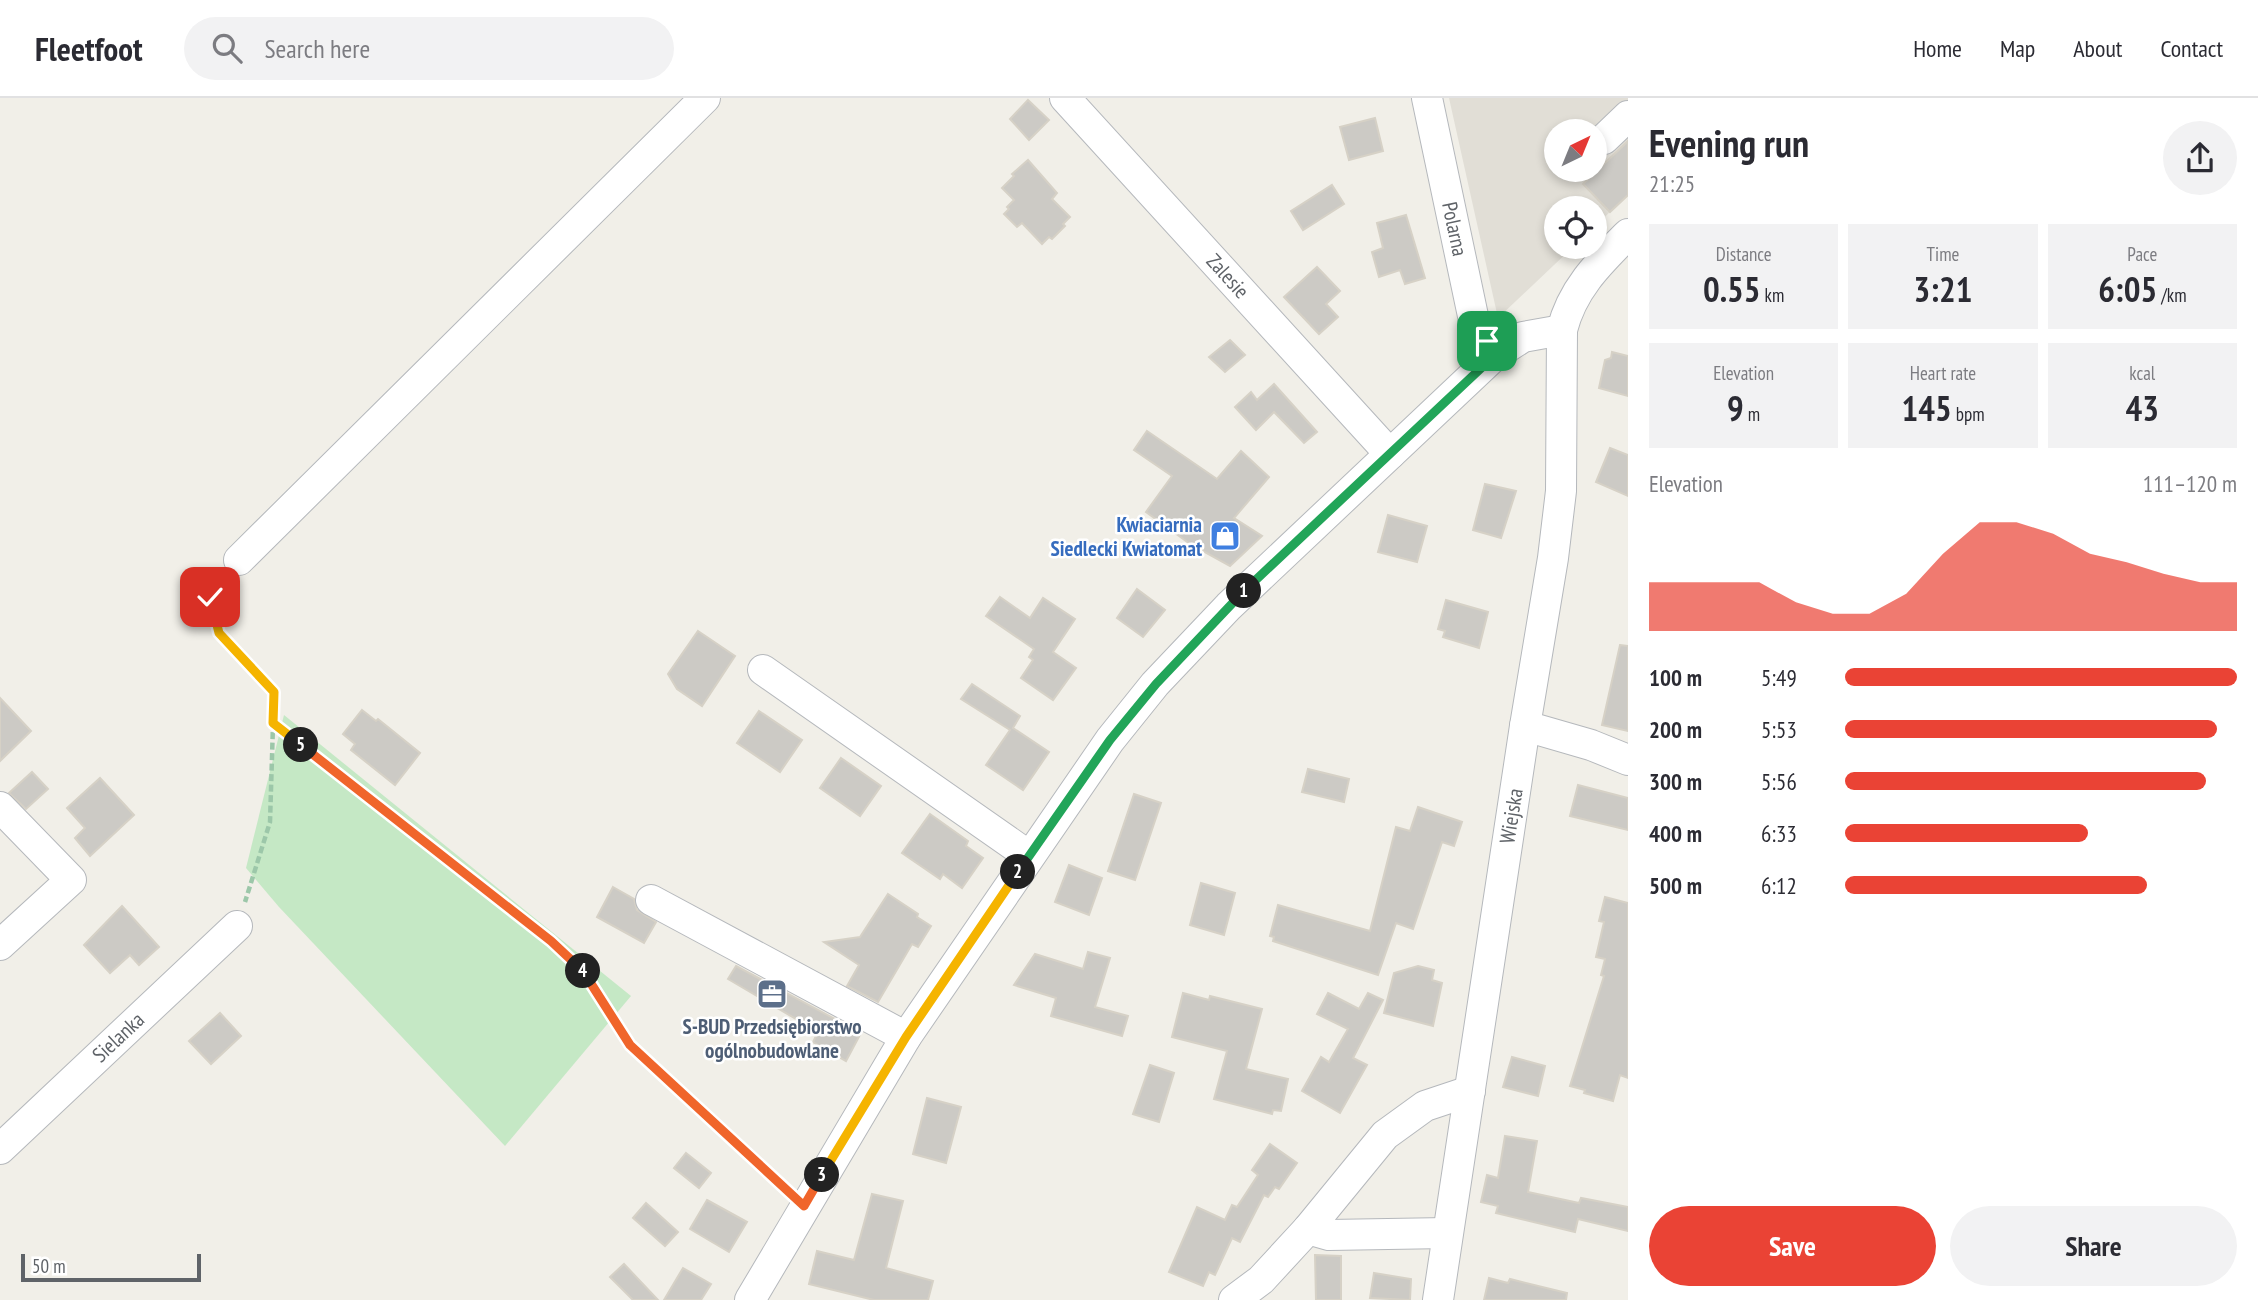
<!DOCTYPE html>
<html lang="en">
<head>
<meta charset="utf-8">
<style>
  body { margin:0; font-family:"PT Sans Narrow",sans-serif; background:#f2f2f3; color:#2b2b33; height:100vh; display:flex; flex-direction:column; font-size:26px; white-space:nowrap }
  * { box-sizing:border-box; margin:0 }
  p { font-size:23px; color:#7c7c81 }
  .icon { flex:none; width:38px; height:38px; fill:none; stroke:currentColor; stroke-width:2; stroke-linecap:round; stroke-linejoin:round }
  .map { position:relative; flex:1; overflow:hidden }
  .details { display:flex; flex-direction:column; background:#fff; width:630px }
  .details>* { flex:none }
  .needle { width:46px; rotate:43deg }
  .controls { position:absolute; left:1544px; top:21px; display:grid; gap:14px }
  .controls a { display:grid; place-items:center; width:63px; height:63px; border-radius:50%; background:#fff; box-shadow:0 4px 10px #0003; font-size:35px }
  .scale { position:absolute; left:21px; bottom:18px; width:180px; box-sizing:border-box; padding-left:7px; border:4px solid #5f6368; border-top:0; font-size:19px; line-height:24px; white-space:nowrap; color:#5f6368; -webkit-text-stroke:5px #fff; paint-order:stroke }
  .pin { position:absolute; display:grid; place-items:center; width:60px; height:60px; color:#fff; margin:-30px; border-radius:14px; box-shadow:0 4px 10px #0006 }
  .km { position:absolute; width:35px; height:35px; margin:-18px; border-radius:50%; background:#222; color:#fff; font-size:19px; line-height:35px; text-align:center }
  .round { display:grid; place-items:center; flex:none; width:74px; height:74px; border-radius:37px; background:#f2f2f3 }
  .overview { display:flex; align-items:center; justify-content:space-between; height:119px; padding:0 21px }
  h1 { font-size:38px; font-weight:800; line-height:52px }
  .metrics { display:grid; grid-template-columns:repeat(3,1fr); gap:10px; height:119px; padding:7px 21px }
  .metrics div { display:grid; align-content:center; border-radius:0px; background:#f2f2f3; text-align:center }
  .metrics b { font-size:35px; font-weight:800 }
  .metrics small { font-size:19px; font-weight:400 }
  .metrics p { font-size:19px }
  .chart { height:196px; padding:14px 21px }
  .chart p { display:flex; justify-content:space-between }
  .chart svg { width:100%; height:126px; margin-top:7px; fill:#ea4335; opacity:.7 }
  .button { display:flex; gap:14px; margin-top:auto; padding:14px 21px }
  .button a { flex:1; height:80px; border-radius:42px; background:#ea4335; color:#fff; font-size:28px; font-weight:800; line-height:80px; text-align:center }
  .button a+a { background:#f2f2f3; color:#2b2b33 }
  ul { padding:0 21px; list-style:none; font-size:23px }
  li { display:grid; grid-template-columns:112px 84px 1fr; align-items:center; height:52px }
  li i { height:18px; border-radius:9px; background:#ea4335 }
  header { display:flex; align-items:center; gap:42px; box-sizing:border-box; height:98px; padding:0 35px; background:#fff; border-bottom:2px solid #e1e1e2 }
  header strong { font-size:33px }
  nav { display:flex; gap:38px; margin-inline-start:auto; font-size:24px }
  .search { width:490px; height:63px; background:#f2f2f3; display:flex; align-items:center; gap:18px; box-sizing:border-box; padding:0 24px; border-radius:38px; color:#7c7c81; font-size:26px }
  main { display:flex; flex:1; min-height:0 }
  .map>svg:first-child { display:block }
  .education { fill:#e1ded6; fill-rule:evenodd }
  .green { fill:#c5e8c5 }
  .building { fill:#cccac5; stroke:#d6d1c6; stroke-width:2 }
  .lines { fill:none; stroke-linecap:round; stroke-linejoin:round }
  .minor-casing { stroke:#b5b8bc; stroke-width:32 }
  .path { stroke:#9cc7a9; stroke-width:4.5; stroke-dasharray:7 3.5; stroke-linecap:butt }
  .minor { stroke:#fff; stroke-width:30 }
  .split-1-casing { stroke:#fff; stroke-width:14 }
  .split-2-casing { stroke:#fff; stroke-width:14 }
  .split-3-casing { stroke:#fff; stroke-width:14 }
  .split-4-casing { stroke:#fff; stroke-width:14 }
  .split-5-casing { stroke:#fff; stroke-width:14 }
  .split-6-casing { stroke:#fff; stroke-width:14 }
  .split-1 { stroke:#22a559; stroke-width:9 }
  .split-2 { stroke:#22a559; stroke-width:9 }
  .split-3 { stroke:#f5b400; stroke-width:9 }
  .split-4 { stroke:#f0652b; stroke-width:9 }
  .split-5 { stroke:#f0652b; stroke-width:9 }
  .split-6 { stroke:#f5b400; stroke-width:9 }
  .labels { text-anchor:middle; dominant-baseline:central; stroke-width:5; stroke-linejoin:round; paint-order:stroke }
  .street-label { font-size:21px; fill:#5f6368; stroke:#fff }
  .shop-label { font-size:21px; font-weight:bold; fill:#366cbe; stroke:#fff; text-anchor:end }
  .service-label { font-size:21px; font-weight:bold; fill:#4e5e75; stroke:#fff }
</style>
</head>
<body>
<header>
<strong>Fleetfoot</strong>
<div class="search"><svg class="icon" aria-label="search" viewBox="0 0 24 24"><circle cx="10" cy="10" r="6"/><path d="M15 15l6 6"/></svg>Search here</div>
<nav><a>Home</a><a>Map</a><a>About</a><a>Contact</a></nav>
</header>
<main>
<div class="map">
<svg width="1628" height="1202" viewBox="0 0 1628 1202">
  <rect width="100%" height="100%" fill="#f1efe8"/>
  <!-- education -->
  <path class="education" d="M1449 0H1628V97L1594 129V110H1556V149H1573L1498 220ZM1556 33H1594V72H1556Z"/>
  <!-- green -->
  <path class="green" d="M284 617 631 898 505 1048 279 809 246 770Z"/>
  <!-- building -->
  <g class="building">
    <path d="M1028 2 1049 22 1029 42 1010 21Z"/>
    <path d="M1375 20 1383 53 1349 62 1340 29Z"/>
    <path d="M1628 43V97L1610 114 1583 86Z"/>
    <path d="M1028 62 1057 95 1052 101 1070 119 1063 126 1065 128 1052 141 1049 139 1042 146 1022 125 1017 129 1004 116 1009 111 1007 109 1014 102 1002 90 1014 78 1012 76Z"/>
    <path d="M1332 87 1344 106 1303 132 1291 113Z"/>
    <path d="M1406 117 1425 180 1405 186 1400 172 1379 179 1372 154 1383 150 1377 125Z"/>
    <path d="M1317 169 1340 193 1326 206 1338 219 1319 236 1284 199Z"/>
    <path d="M1230 242 1245 257 1225 274 1209 259Z"/>
    <path d="M1612 254 1628 258V298L1599 290 1605 262 1611 260Z"/>
    <path d="M1274 286 1317 334 1304 345 1274 314 1256 332 1235 309 1251 294 1257 302Z"/>
    <path d="M1147 333 1217 381 1241 353 1269 379 1234 420 1262 438 1230 468 1190 446 1146 414 1172 378 1134 352Z"/>
    <path d="M1610 350 1628 357V398L1596 384Z"/>
    <path d="M1485 386 1516 393 1501 440 1473 432Z"/>
    <path d="M1388 417 1427 428 1417 464 1378 454Z"/>
    <path d="M1137 491 1165 512 1143 539 1117 520Z"/>
    <path d="M1000 499 1030 520 1043 500 1075 521 1053 554 1076 570 1053 602 1021 580 1033 562 1029 559 1034 551 986 518Z"/>
    <path d="M1446 502 1488 514 1479 550 1443 539 1445 533 1438 531Z"/>
    <path d="M698 533 735 558 702 608 677 591 668 576Z"/>
    <path d="M1620 547 1628 548V633L1602 627Z"/>
    <path d="M972 586 1020 618 1013 630 1049 654 1023 692 986 667 1010 632 961 601Z"/>
    <path d="M0 600 31 633 0 663Z"/>
    <path d="M362 612 376 623 378 621 420 655 395 687 351 652 355 646 343 636Z"/>
    <path d="M759 613 802 642 780 674 737 645Z"/>
    <path d="M841 660 881 688 860 718 820 690Z"/>
    <path d="M1308 671 1349 681 1344 704 1302 694Z"/>
    <path d="M32 674 48 691 26 711 9 695Z"/>
    <path d="M100 680 134 717 90 758 75 740 85 730 67 710Z"/>
    <path d="M1578 687 1628 700V732L1570 718Z"/>
    <path d="M1134 696 1161 705 1135 782 1108 773Z"/>
    <path d="M1418 709 1462 724 1454 748 1442 744 1413 831 1396 825 1378 877 1273 843 1274 839 1270 838 1278 807 1370 833 1396 729 1410 733Z"/>
    <path d="M930 716 968 743 966 748 983 760 962 790 943 776 940 781 902 755Z"/>
    <path d="M1069 767 1102 780 1089 817 1055 804Z"/>
    <path d="M1201 785 1235 795 1224 837 1190 827Z"/>
    <path d="M613 789 634 801 637 812 656 824 644 845 597 819Z"/>
    <path d="M888 796 918 816 917 819 931 828 918 849 912 846 878 904 847 888 859 867 824 844 860 839Z"/>
    <path d="M1605 799 1628 805V980L1620 977 1613 1003 1584 995 1585 992 1570 988 1604 878 1601 877 1605 861 1596 859 1604 824 1599 823Z"/>
    <path d="M122 808 159 849 139 867 130 857 110 875 84 847Z"/>
    <path d="M1088 854 1110 860 1095 909 1128 918 1122 938 1051 918 1056 900 1014 887 1035 856 1083 871Z"/>
    <path d="M736 868 861 935 846 963 813 944 818 934 728 881Z"/>
    <path d="M1418 868 1434 872 1432 882 1442 885 1433 928 1384 915 1394 875Z"/>
    <path d="M1183 895 1209 902 1210 898 1262 911 1246 971 1288 981 1281 1013 1273 1012 1272 1016 1214 1001 1227 953 1172 939Z"/>
    <path d="M1328 895 1359 911 1368 895 1383 902 1353 960 1367 967 1340 1015 1302 993 1321 959 1329 964 1348 931 1317 916Z"/>
    <path d="M220 915 241 938 211 966 189 943Z"/>
    <path d="M1512 959 1545 968 1538 998 1503 989Z"/>
    <path d="M1150 967 1174 975 1159 1024 1133 1016Z"/>
    <path d="M927 1000 961 1009 946 1065 913 1056Z"/>
    <path d="M1505 1038 1537 1043 1528 1094 1579 1105 1581 1100 1628 1109V1133L1578 1121 1575 1134 1496 1115 1498 1108 1481 1104 1487 1077 1498 1080Z"/>
    <path d="M1270 1046 1297 1065 1279 1091 1275 1089 1268 1099 1264 1097 1240 1144 1232 1140 1215 1177 1209 1174 1203 1188 1169 1174 1197 1109 1225 1122 1232 1107 1237 1109 1258 1077 1252 1072Z"/>
    <path d="M686 1055 711 1075 699 1090 674 1070Z"/>
    <path d="M872 1096 903 1103 886 1170 933 1183 928 1202H874L809 1186 817 1153 854 1162Z"/>
    <path d="M707 1102 747 1124 729 1154 690 1131Z"/>
    <path d="M646 1105 678 1134 665 1148 633 1120Z"/>
    <path d="M1315 1157 1341 1158V1202H1316Z"/>
    <path d="M624 1166 658 1202H633L610 1179Z"/>
    <path d="M683 1170 711 1186 701 1202H664Z"/>
    <path d="M1374 1175 1411 1181 1410 1202 1370 1200Z"/>
    <path d="M1489 1180 1508 1185 1510 1181 1567 1195 1566 1202H1484Z"/>
  </g>
  <g class="lines">
    <!-- minor casing -->
    <g class="minor-casing">
      <g id="minor">
        <path d="M1065 0 1390 356"/>
        <path d="M1427 0 1473 218 1495 257"/>
        <path d="M1604 41 1628 18"/>
        <path d="M239 462 705 0"/>
        <path d="M763 572 1029 758"/>
        <path d="M1525 628 1591 647 1628 662"/>
        <path d="M0 709 71 782 0 847"/>
        <path d="M651 802 906 939"/>
        <path d="M0 1051 237 828"/>
        <path d="M1308 1131 1329 1137 1447 1135"/>
        <path d="M750 1202 906 939 1110 642 1155 586 1229 508 1495 257 1523 239 1562 232"/>
        <path d="M1234 1202 1261 1182 1308 1131 1385 1037 1425 1008 1470 993"/>
        <path d="M1438 1202 1525 628 1553 460 1561 393 1562 232C1572 191 1599 165 1628 136"/>
      </g>
    </g>
    <!-- path -->
    <g class="path">
      <path d="M223 483 210 499 219 535 274 594 270 724 245 804"/>
      <path d="M273 625 551 843 582 872 630 947 787 1092"/>
    </g>
    <!-- minor -->
    <use href="#minor" class="minor"/>
  </g>
  <g class="lines">
    <!-- split-1 casing -->
    <g class="split-1-casing">
      <path id="split-1" d="M1244 493 1495 257 1487 243"/>
    </g>
    <!-- split-2 casing -->
    <g class="split-2-casing">
      <path id="split-2" d="M1018 774 1110 642 1156 586 1244 493"/>
    </g>
    <!-- split-3 casing -->
    <g class="split-3-casing">
      <path id="split-3" d="M822 1077 906 939 1018 774"/>
    </g>
    <!-- split-4 casing -->
    <g class="split-4-casing">
      <path id="split-4" d="M583 873 630 947 804 1108 822 1077"/>
    </g>
    <!-- split-5 casing -->
    <g class="split-5-casing">
      <path id="split-5" d="M301 647 551 843 583 873"/>
    </g>
    <!-- split-6 casing -->
    <g class="split-6-casing">
      <path id="split-6" d="M210 499 219 535 274 594 273 625 301 647"/>
    </g>
    <!-- split-1 -->
    <use href="#split-1" class="split-1"/>
    <!-- split-2 -->
    <use href="#split-2" class="split-2"/>
    <!-- split-3 -->
    <use href="#split-3" class="split-3"/>
    <!-- split-4 -->
    <use href="#split-4" class="split-4"/>
    <!-- split-5 -->
    <use href="#split-5" class="split-5"/>
    <!-- split-6 -->
    <use href="#split-6" class="split-6"/>
  </g>
  <!-- icons -->
  <defs>
    <g id="shop-square" transform="scale(1.575)"><rect x="-9" y="-9" width="18" height="18" rx="4" fill="#3f7fe0" stroke="#fff"/><path d="M-5-2.5h2.3a2.7 3.5 0 0 1 5.4 0H5L5.5 6h-11ZM-1.5-2.5h3a1.5 2.3 0 0 0-3 0Z" fill="#fff"/></g>
    <g id="office-square" transform="scale(1.575)"><rect x="-9" y="-9" width="18" height="18" rx="4" fill="#5c6f8a" stroke="#fff"/><path d="M-6-3h4V-5.5h4V-3h4V5H-6ZM-1-4.5V-3h2v-1.5ZM-6 0V1H6V0Z" fill="#fff"/></g>
  </defs>
  <g fill-rule="evenodd">
    <use href="#shop-square" x="1225" y="438"/>
    <use href="#office-square" x="772" y="896"/>
  </g>
  <g class="labels">
    <!-- street labels -->
    <g class="street-label">
      <text transform="translate(1455 131) rotate(78)">Polarna</text>
      <text transform="translate(1228 178) rotate(48)">Zalesie</text>
      <text transform="translate(1511 718) rotate(-81)">Wiejska</text>
      <text transform="translate(118 939) rotate(-43)">Sielanka</text>
    </g>
    <!-- shop labels -->
    <g class="shop-label">
      <text x="1202" y="426">Kwiaciarnia<tspan x="1202" dy="24">Siedlecki Kwiatomat</tspan></text>
    </g>
    <!-- service labels -->
    <g class="service-label">
      <text x="772" y="928">S-BUD Przedsiębiorstwo<tspan x="772" dy="24">ogólnobudowlane</tspan></text>
    </g>
  </g>
</svg>
<div class="controls">
<a><svg class="needle" viewBox="-14 -14 28 28"><path d="M0-13l5 13h-10z" fill="#e53935"/><path d="M0 13l5-13h-10z" fill="#7c7c81"/></svg></a>
<a><svg class="icon" aria-label="locate" viewBox="0 0 24 24"><circle cx="12" cy="12" r="6"/><path d="M12 2v4M12 18v4M2 12h4M18 12h4"/></svg></a>
</div>
<div class="scale">50 m</div>
<div class="pin" style="left:1487px;top:243px;background:#1e9e55"><svg class="icon" aria-label="arrive" viewBox="0 0 24 24"><path d="M6 21V4h12l-3 4 3 4H6"/></svg></div>
<div class="pin" style="left:210px;top:499px;background:#d93025"><svg class="icon" aria-label="check" viewBox="0 0 24 24"><path d="M5 12l5 5 9-10"/></svg></div>
<b class="km" style="left:1244px;top:493px">1</b>
<b class="km" style="left:1018px;top:774px">2</b>
<b class="km" style="left:822px;top:1077px">3</b>
<b class="km" style="left:583px;top:873px">4</b>
<b class="km" style="left:301px;top:647px">5</b>
</div>
<section class="details">
<div class="overview"><div><h1>Evening run</h1><p>21:25</p></div><a class="round"><svg class="icon" aria-label="share" viewBox="0 0 24 24"><path d="M12 15V3M7 8l5-5 5 5M5 13v7h14v-7"/></svg></a></div>
<div class="metrics">
<div><p>Distance</p><b>0.55<small> km</small></b></div>
<div><p>Time</p><b>3:21</b></div>
<div><p>Pace</p><b>6:05<small> /km</small></b></div>
</div>
<div class="metrics">
<div><p>Elevation</p><b>9<small> m</small></b></div>
<div><p>Heart rate</p><b>145<small> bpm</small></b></div>
<div><p>kcal</p><b>43</b></div>
</div>
<div class="chart"><p><span>Elevation</span>111–120 m</p>
<svg viewBox="0 0 160 44" preserveAspectRatio="none"><path d="M0 44V27L10 27L20 27L30 27L40 34L50 38L60 38L70 31L80 17L90 6L100 6L110 10L120 17L130 20L140 24L150 27L160 27V44z"/></svg>
</div>
<ul>
<li><b>100 m</b>5:49<i style="width:100%"></i></li>
<li><b>200 m</b>5:53<i style="width:95%"></i></li>
<li><b>300 m</b>5:56<i style="width:92%"></i></li>
<li><b>400 m</b>6:33<i style="width:62%"></i></li>
<li><b>500 m</b>6:12<i style="width:77%"></i></li>
</ul>
<div class="button"><a>Save</a><a>Share</a></div>
</section>
</main>
</body>
</html>
